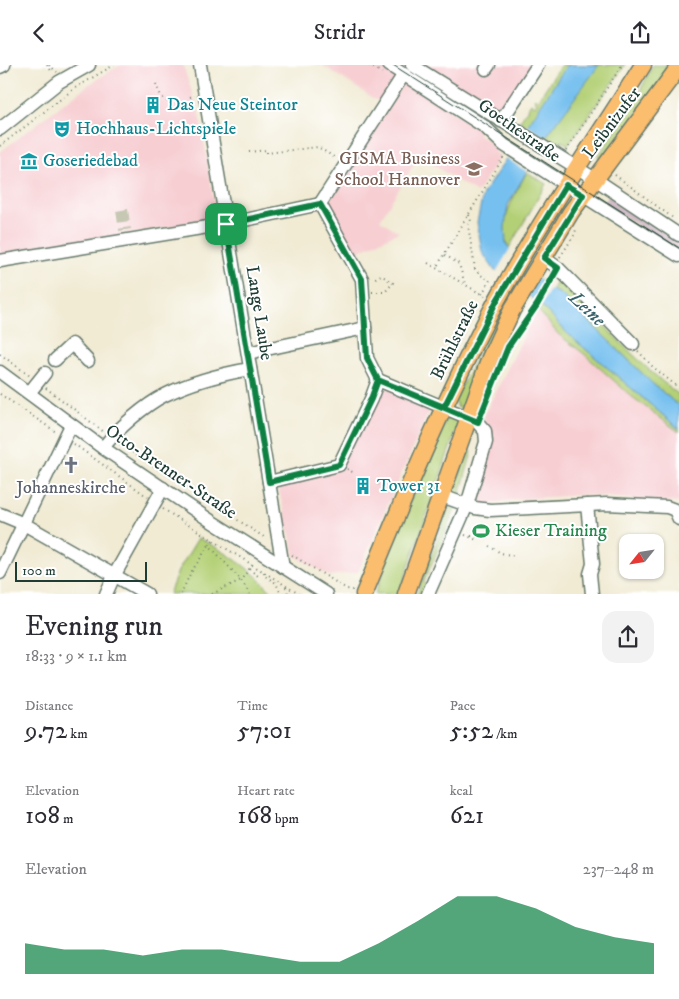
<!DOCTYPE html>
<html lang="en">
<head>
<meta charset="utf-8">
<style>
  body { margin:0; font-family:"IM FELL DW Pica",serif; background:#f2f2f3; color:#2b2b33; height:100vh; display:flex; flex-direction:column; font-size:19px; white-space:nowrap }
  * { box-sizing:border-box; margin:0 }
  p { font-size:16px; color:#7c7c81 }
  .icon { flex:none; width:28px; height:28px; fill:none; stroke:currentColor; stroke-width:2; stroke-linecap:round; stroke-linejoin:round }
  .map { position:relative; height:529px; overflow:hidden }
  .details { display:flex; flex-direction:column; background:#fff; flex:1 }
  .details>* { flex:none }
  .needle { width:32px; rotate:240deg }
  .buttons { position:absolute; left:619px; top:469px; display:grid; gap:10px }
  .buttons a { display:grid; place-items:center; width:45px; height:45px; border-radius:10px; background:#fff; box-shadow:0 1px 4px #0004; font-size:25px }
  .scale { position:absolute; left:15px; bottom:12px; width:132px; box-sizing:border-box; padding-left:5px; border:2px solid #1f3d34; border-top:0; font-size:14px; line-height:18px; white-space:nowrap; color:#1f3d34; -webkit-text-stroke:4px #fff; paint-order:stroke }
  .pin { position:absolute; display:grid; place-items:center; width:42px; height:42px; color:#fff; margin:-21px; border-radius:10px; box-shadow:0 2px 8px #0006 }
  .round { display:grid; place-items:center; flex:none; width:52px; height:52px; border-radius:15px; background:#f2f2f3 }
  .overview { display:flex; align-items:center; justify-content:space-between; height:85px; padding:0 25px }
  h1 { font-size:28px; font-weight:600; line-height:38px }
  .figures { display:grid; grid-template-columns:repeat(3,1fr); gap:8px; height:85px; padding:5px 25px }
  .figures div { display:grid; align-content:center }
  .figures b { font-size:25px; font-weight:600 }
  .figures small { font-size:14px; font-weight:400 }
  .figures p { font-size:14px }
  .chart { height:140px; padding:10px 25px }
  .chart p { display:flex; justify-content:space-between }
  .chart svg { width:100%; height:90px; margin-top:5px; fill:#0b8043; opacity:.7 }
  header { display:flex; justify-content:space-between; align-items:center; height:65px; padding:0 25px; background:#fff; font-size:22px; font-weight:600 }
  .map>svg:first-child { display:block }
  .built { fill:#f7cfd3 }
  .industrial { fill:#d2bdc7 }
  .green { fill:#b4d076; stroke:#6a8655 }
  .water { fill:#76c0ef; stroke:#4a7e92 }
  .pier { fill:#f1ebd4 }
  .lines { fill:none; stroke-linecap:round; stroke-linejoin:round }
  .minor-tunnel { stroke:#c7c8b4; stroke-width:12; stroke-dasharray:12 6; stroke-linecap:butt }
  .minor-casing { stroke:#687a6c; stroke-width:15 }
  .major-casing { stroke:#687a6c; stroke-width:19 }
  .path { stroke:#687a6c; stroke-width:2; stroke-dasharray:1 4; stroke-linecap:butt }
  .minor { stroke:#fff; stroke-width:12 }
  .major { stroke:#fbbd6e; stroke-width:16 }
  .tram { stroke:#1f3d34; stroke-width:1 }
  .route-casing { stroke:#fff; stroke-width:10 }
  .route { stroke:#0b8043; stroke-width:6 }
  .labels { text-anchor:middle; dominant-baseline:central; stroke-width:4; stroke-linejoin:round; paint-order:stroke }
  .culture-label { font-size:18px; fill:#0d838f; stroke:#fff; text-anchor:start }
  .street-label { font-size:18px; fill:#1f3d34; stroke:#fff }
  .education-label { font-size:18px; fill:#785e54; stroke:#fff; text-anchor:end }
  .worship-label { font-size:18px; fill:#5b616d; stroke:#fff }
  .leisure-label { font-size:18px; fill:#27864d; stroke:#fff; text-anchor:start }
  .water-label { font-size:19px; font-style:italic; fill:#39646c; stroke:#fff }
</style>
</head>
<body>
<header><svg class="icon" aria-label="back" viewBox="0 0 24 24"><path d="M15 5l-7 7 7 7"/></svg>Stridr<svg class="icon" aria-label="share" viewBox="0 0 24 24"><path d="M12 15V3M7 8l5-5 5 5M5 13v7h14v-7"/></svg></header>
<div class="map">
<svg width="679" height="529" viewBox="0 0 679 529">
  <rect width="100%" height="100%" fill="#fff"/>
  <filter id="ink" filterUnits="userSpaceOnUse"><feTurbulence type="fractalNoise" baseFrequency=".02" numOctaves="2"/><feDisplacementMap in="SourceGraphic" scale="10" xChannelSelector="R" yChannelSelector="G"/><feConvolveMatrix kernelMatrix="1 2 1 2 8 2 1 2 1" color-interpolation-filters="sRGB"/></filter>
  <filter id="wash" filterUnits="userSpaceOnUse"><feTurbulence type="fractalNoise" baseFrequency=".0096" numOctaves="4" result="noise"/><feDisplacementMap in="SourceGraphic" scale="20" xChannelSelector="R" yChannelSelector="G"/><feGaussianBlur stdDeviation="1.12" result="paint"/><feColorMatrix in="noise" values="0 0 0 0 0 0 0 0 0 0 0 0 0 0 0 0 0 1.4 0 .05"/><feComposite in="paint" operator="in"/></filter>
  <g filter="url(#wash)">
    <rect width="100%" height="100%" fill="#f1ebd4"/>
    <!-- built -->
    <g class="built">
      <path d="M120 0H183L199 48 217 154 0 191V87L88 20Z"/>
      <path d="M322 0H382L400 12 382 39Z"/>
      <path d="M424 0H536L503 51Z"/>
      <path d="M405 15 480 65 478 69 497 83 495 87 500 91 477 128 419 91 380 155 399 167 351 190 326 141Z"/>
      <path d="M537 245 558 269 583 288 631 331 679 367V438L582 430 517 434 480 440 474 433 483 359 486 346Z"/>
      <path d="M381 320 431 342 358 507 329 511 295 491 277 418 340 404Z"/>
    </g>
    <!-- industrial -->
    <path class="industrial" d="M609 130 679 175V187L604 138Z"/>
    <!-- green -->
    <g class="green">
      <path d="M561 0H625L568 80 562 76 556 79 520 56 531 38 535 41 537 38 534 35 535 33 538 35Z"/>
      <path d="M653 0H674L601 94 598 92 639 28Z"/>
      <path d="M527 107 546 119 509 183C495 160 516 128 527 107Z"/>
      <path d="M558 212C597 252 635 296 679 330V341L653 319 561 229 553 225Z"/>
      <path d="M514 224 518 227 467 340 463 344 457 342 455 335 494 256Z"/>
      <path d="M541 240 568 269 679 364V367L631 331 583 288 558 269 538 245Z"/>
      <path d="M452 350 458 353 459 357 399 529H375L398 463 447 353Z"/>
      <path d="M468 386 472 387 459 432 454 428Z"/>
      <path d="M450 440H457L424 517 429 524 424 529H417Z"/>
      <path d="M198 473C225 486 254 505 273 529H169L178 506Z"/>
    </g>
    <!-- water -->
    <path class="water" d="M567 0H599L546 72 508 140 505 162 506 178 509 183 526 203 552 225 561 229 653 319 679 341V364L568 269 541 240 495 206 482 187 477 157 483 129Z"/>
    <!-- pier -->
    <g class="pier">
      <path d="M525 59 548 74 529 108 504 92Z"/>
      <path d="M511 182 527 200 514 223 495 209Z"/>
      <path d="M546 216 552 221 540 242 533 237Z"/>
    </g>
  </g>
  <g filter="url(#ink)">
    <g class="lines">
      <!-- minor-tunnel -->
      <path class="minor-tunnel" d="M122 145 125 165"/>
      <!-- minor casing -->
      <g class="minor-casing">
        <g id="minor">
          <path d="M200 0 283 502"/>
          <path d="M389 0 485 62 504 80 549 109 679 191"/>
          <path d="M412 0 595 114 679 170"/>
          <path d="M0 2 4 0"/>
          <path d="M486 4 489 0"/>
          <path d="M501 56 538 0"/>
          <path d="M0 64 59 17 89 0"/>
          <path d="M320 139 362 214 367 293 378 315 469 353 477 357 485 366 486 377 467 440 428 529"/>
          <path d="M320 139 404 9"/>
          <path d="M544 193 558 203 633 279"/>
          <path d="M0 196 226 159 320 139"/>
          <path d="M248 288 365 263"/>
          <path d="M55 295 72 279 88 296"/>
          <path d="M0 307 103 383 211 456 326 529"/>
          <path d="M29 328 45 308"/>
          <path d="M103 383C116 365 145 340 165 330 191 317 222 309 250 304"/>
          <path d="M269 417 339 400 371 334 378 315"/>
          <path d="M442 431 475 443 490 445 607 439 667 442 675 445 679 454"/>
          <path d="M587 440 593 499 590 509 592 529"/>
          <path d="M0 449 24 459 147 529"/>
          <path d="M0 508 71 360"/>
          <path d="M106 529 114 511 163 423"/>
        </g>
      </g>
      <!-- major casing -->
      <g class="major-casing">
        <g id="major">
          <path d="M364 529C405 430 446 330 497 235 541 154 594 78 643 0"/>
          <path d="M406 529 490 293 512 245 571 147 679 2"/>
        </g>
      </g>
      <!-- path -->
      <g class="path">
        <path d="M47 0 53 8"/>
        <path d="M49 0 57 7"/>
        <path d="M369 0 382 8"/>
        <path d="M156 19C160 29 162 37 174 37"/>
        <path d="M190 32 195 31"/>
        <path d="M0 81 75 23 114 0"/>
        <path d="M566 86 622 0"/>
        <path d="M249 87 267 85V88L318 82 337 94"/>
        <path d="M615 110 673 153"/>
        <path d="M469 150 471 156 468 160 475 204 479 209 490 215 482 229"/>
        <path d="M445 190 459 199 465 219"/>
        <path d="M560 192 575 169 576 164"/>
        <path d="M428 198 436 203"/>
        <path d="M372 227H385L393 218 381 210 372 215"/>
        <path d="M485 231 436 203 503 93 501 92"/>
        <path d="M512 276 553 213"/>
        <path d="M638 286 653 302 679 323"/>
        <path d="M0 289 30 311"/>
        <path d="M46 323 104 367"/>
        <path d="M0 329 56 367"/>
        <path d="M74 379 148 432"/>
        <path d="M120 379 267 474"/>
        <path d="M347 404 354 408"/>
        <path d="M378 419 393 428"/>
        <path d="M163 444 299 529"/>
        <path d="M465 470 477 475"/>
        <path d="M471 471H477"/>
        <path d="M213 475 209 480 241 515 250 529"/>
        <path d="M489 481 501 488 515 491"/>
        <path d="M292 490 347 524 353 525"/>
        <path d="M249 504 258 511"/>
        <path d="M264 507 265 511 276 518 281 529"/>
        <path d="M286 522 288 529"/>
        <path d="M181 529 190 509 209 480"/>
        <path d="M212 529 241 515 252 500"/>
      </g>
      <!-- minor -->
      <use href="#minor" class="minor"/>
      <!-- major -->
      <use href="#major" class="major"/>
      <!-- tram -->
      <path class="tram" d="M393 0 679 183"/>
    </g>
  </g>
  <g class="lines" filter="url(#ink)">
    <!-- route casing -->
    <g class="route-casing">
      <path id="route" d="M226 159 269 417 339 400 371 334 378 315 478 357 508 282 537 240 558 203 544 193 583 130 566 120 496 237 444 342 378 315 367 293 362 214 320 139 226 159"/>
    </g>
    <!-- route -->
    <use href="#route" class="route"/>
  </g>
  <!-- icons -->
  <defs>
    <g id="building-bare" transform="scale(1.35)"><path d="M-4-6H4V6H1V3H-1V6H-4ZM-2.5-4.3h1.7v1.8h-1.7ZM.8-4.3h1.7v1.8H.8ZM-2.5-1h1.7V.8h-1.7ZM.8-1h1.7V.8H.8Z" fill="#0f9aa8" stroke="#fff" stroke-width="2.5" paint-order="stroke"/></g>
    <g id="theatre-bare" transform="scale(1.35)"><path d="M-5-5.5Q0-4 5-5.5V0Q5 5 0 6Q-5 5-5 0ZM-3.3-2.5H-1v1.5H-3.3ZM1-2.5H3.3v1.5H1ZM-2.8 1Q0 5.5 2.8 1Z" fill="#0f9aa8" stroke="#fff" stroke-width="2.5" paint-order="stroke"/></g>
    <g id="museum-bare" transform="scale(1.35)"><path d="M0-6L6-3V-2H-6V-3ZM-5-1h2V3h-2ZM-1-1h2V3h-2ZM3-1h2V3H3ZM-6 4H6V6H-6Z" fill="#0f9aa8" stroke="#fff" stroke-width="2.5" paint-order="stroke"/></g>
    <g id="university-bare" transform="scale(1.35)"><path d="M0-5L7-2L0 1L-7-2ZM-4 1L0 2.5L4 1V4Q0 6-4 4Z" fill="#8d6e63" stroke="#fff" stroke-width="2.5" paint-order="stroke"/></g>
    <g id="church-bare" transform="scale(1.35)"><path d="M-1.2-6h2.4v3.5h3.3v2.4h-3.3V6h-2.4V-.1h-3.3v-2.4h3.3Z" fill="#6b7280" stroke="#fff" stroke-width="2.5" paint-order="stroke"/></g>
    <g id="stadium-bare" transform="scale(1.35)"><path d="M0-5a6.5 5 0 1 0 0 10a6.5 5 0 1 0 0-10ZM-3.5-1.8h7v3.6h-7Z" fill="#2e9e5b" stroke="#fff" stroke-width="2.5" paint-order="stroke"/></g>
  </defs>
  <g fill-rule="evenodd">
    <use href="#building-bare" x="153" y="40"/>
    <use href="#theatre-bare" x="62" y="64"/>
    <use href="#museum-bare" x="29" y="96"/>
    <use href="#university-bare" x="474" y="104"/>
    <use href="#church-bare" x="71" y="400"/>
    <use href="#building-bare" x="363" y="421"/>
    <use href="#stadium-bare" x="481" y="466"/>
  </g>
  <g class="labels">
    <!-- culture labels -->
    <g class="culture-label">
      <text x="167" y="40">Das Neue Steintor</text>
      <text x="76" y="64">Hochhaus-Lichtspiele</text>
      <text x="43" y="96">Goseriedebad</text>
      <text x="377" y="421">Tower 31</text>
    </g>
    <!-- street labels -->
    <g class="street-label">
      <text transform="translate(612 58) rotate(-53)">Leibnizufer</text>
      <text transform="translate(519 66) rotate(35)">Goethestraße</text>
      <text transform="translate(259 248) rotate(81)">Lange Laube</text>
      <text transform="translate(455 275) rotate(-64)">Brühlstraße</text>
      <text transform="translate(171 407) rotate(34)">Otto-Brenner-Straße</text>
    </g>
    <!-- education labels -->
    <g class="education-label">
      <text x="460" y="94">GISMA Business<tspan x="460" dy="21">School Hannover</tspan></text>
    </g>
    <!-- worship labels -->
    <g class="worship-label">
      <text x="71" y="423">Johanneskirche</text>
    </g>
    <!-- leisure labels -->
    <g class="leisure-label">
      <text x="495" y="466">Kieser Training</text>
    </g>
    <!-- water labels -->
    <g class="water-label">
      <text transform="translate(587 244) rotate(43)">Leine</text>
    </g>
  </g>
</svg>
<div class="buttons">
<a><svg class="needle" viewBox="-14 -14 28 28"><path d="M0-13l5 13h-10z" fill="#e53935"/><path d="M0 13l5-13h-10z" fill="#7c7c81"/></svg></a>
</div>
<div class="scale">100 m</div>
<div class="pin" style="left:226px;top:159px;background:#1e9e55"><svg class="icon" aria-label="arrive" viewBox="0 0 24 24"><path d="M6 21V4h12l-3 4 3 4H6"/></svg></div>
</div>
<section class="details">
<div class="overview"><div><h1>Evening run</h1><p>18:33 · 9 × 1.1 km</p></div><a class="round"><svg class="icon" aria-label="share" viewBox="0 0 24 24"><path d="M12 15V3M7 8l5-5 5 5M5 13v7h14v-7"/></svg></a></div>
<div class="figures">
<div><p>Distance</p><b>9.72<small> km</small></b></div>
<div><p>Time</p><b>57:01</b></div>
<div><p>Pace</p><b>5:52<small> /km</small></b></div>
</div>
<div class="figures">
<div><p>Elevation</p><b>108<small> m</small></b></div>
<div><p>Heart rate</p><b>168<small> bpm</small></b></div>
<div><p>kcal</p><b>621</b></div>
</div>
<div class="chart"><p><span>Elevation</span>237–248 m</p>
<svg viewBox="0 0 160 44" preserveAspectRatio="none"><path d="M0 44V29L10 32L20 32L30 35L40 32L50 32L60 35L70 38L80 38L90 29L100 18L110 6L120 6L130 12L140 21L150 26L160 29V44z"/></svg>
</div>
</section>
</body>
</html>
